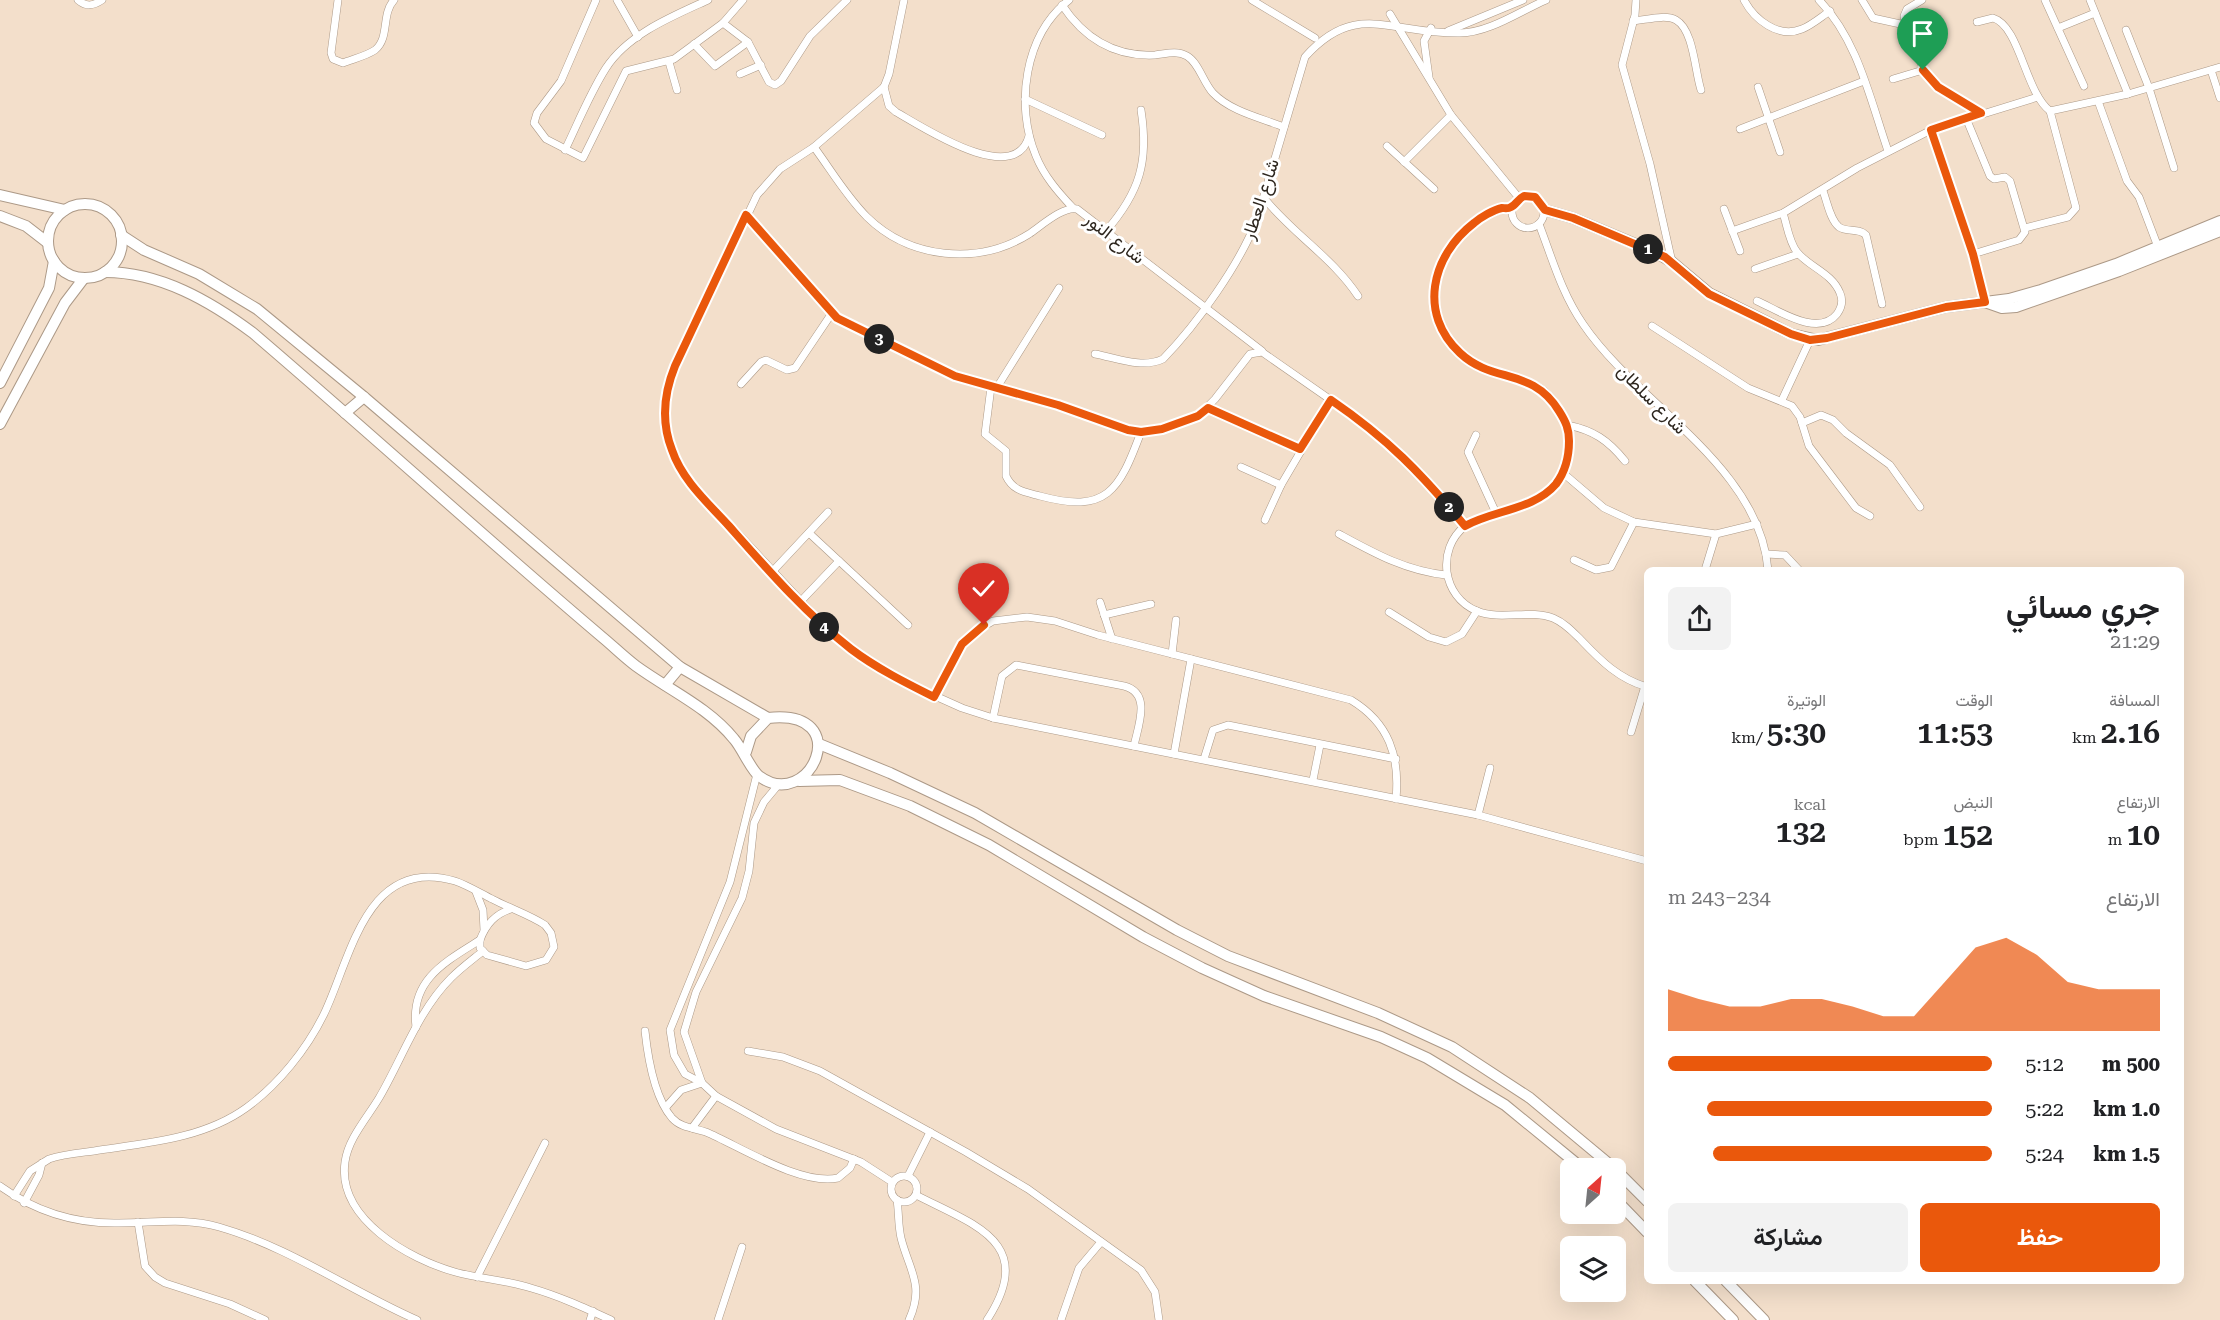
<!DOCTYPE html>
<html lang="ar">
<head>
<meta charset="utf-8">
<style>
  body { margin:0; font-family:"Roboto Serif",Vazirmatn,serif; background:#f2f2f2; color:#202124; direction:rtl; height:100vh; display:flex; flex-direction:column; font-size:22px; white-space:nowrap }
  * { box-sizing:border-box; margin:0 }
  p { font-size:20px; color:#757577 }
  .icon { flex:none; width:33px; height:33px; fill:none; stroke:currentColor; stroke-width:2; stroke-linecap:round; stroke-linejoin:round }
  .map { position:relative; flex:1; overflow:hidden; direction:ltr }
  .sheet { position:absolute; left:1644px; top:567px; width:540px; height:717px; display:flex; flex-direction:column; background:#fff; border-radius:9px; box-shadow:0 6px 24px #0002; direction:rtl }
  .sheet>* { flex:none }
  .needle { width:39px; rotate:27deg }
  .buttons { position:absolute; left:1560px; top:1158px; display:grid; gap:12px }
  .buttons a { display:grid; place-items:center; width:66px; height:66px; border-radius:9px; background:#fff; box-shadow:0 6px 24px #0002; font-size:30px }
  .pin { position:absolute; display:grid; place-items:center; width:51px; height:51px; color:#fff; margin:-62px -26px; border-radius:50% 50% 50% 0; rotate:-45deg; box-shadow:0 0 6px #0007 }
  .pin .icon { rotate:45deg }
  .km { position:absolute; width:30px; height:30px; margin:-15px; border-radius:50%; background:#222; color:#fff; font-size:16px; line-height:30px; text-align:center }
  .round { display:grid; place-items:center; flex:none; width:63px; height:63px; border-radius:9px; background:#f2f2f2 }
  .summary { display:flex; align-items:center; justify-content:space-between; height:102px; padding:0 24px }
  h1 { font-size:33px; font-weight:600; line-height:45px }
  .figures { display:grid; grid-template-columns:repeat(3,1fr); gap:9px; height:102px; padding:6px 24px }
  .figures div { display:grid; align-content:center }
  .figures b { font-size:30px; font-weight:600 }
  .figures small { font-size:16px; font-weight:400 }
  .figures p { font-size:16px }
  .chart { height:168px; padding:12px 24px }
  .chart p { display:flex; justify-content:space-between }
  .chart svg { width:100%; height:108px; margin-top:6px; fill:#ea580c; opacity:.7 }
  .action { display:flex; gap:12px; margin-top:auto; padding:12px 24px }
  .action a { flex:1; height:69px; border-radius:9px; background:#ea580c; color:#fff; font-size:24px; font-weight:600; line-height:69px; text-align:center }
  .action a+a { background:#f2f2f2; color:#202124 }
  ul { padding:0 24px; list-style:none; font-size:20px }
  li { display:grid; grid-template-columns:96px 72px 1fr; align-items:center; height:45px }
  li i { height:15px; border-radius:8px; background:#ea580c }
  .map>svg:first-child { display:block }
  .lines { fill:none; stroke-linecap:round; stroke-linejoin:round }
  .street-casing { stroke:#ac9987; stroke-width:8 }
  .secondary-casing { stroke:#ac9987; stroke-width:12 }
  .street { stroke:#fff; stroke-width:7 }
  .secondary { stroke:#fff; stroke-width:10 }
  .route-casing { stroke:#fff; stroke-width:12 }
  .route { stroke:#ea580c; stroke-width:8 }
  .labels { text-anchor:middle; dominant-baseline:central; stroke-width:6; stroke-linejoin:round; paint-order:stroke }
  .street-label { font-size:18px; fill:#2d261e; stroke:#fff }
</style>
</head>
<body>
<div class="map">
<svg width="2220" height="1320" viewBox="0 0 2220 1320">
  <rect width="100%" height="100%" fill="#f3dfcb"/>
  <g class="lines">
    <!-- street casing -->
    <g class="street-casing">
      <g id="street">
        <path d="M78 0C86 7 93 6 102 0"/>
        <path d="M338 0 331 53 333 59 343 63C353 59 366 56 375 50 390 38 381 14 394 0"/>
        <path d="M596 0 561 81 537 113 534 123 546 139 583 158 626 71 674 59 723 23 748 42 769 82 775 85 781 81 810 36 847 0"/>
        <path d="M617 0 638 37"/>
        <path d="M904 0 889 74 884 87 814 147 780 169 757 195 671 377 666 402V427L672 451 691 483 824 626 853 650 904 682 962 708 993 718 1478 815 1647 861"/>
        <path d="M1069 0C1024 35 1015 106 1036 156 1044 176 1058 192 1073 208"/>
        <path d="M1252 0 1315 38"/>
        <path d="M1636 0 1635 15 1622 65 1650 164 1672 262"/>
        <path d="M1744 0C1754 19 1778 39 1802 29 1812 25 1821 17 1830 11"/>
        <path d="M1819 0C1858 40 1870 99 1888 151"/>
        <path d="M1862 0 1873 18 1905 25"/>
        <path d="M1922 0 1907 9 1904 16 1905 25 1926 75 1938 86 1981 113"/>
        <path d="M2045 0 2084 86"/>
        <path d="M2090 0 2128 94"/>
        <path d="M1062 5C1084 38 1115 57 1155 55 1165 54 1177 50 1187 56 1199 63 1203 82 1213 93 1230 111 1261 118 1284 127"/>
        <path d="M1390 14 1451 115 1519 198"/>
        <path d="M1633 21C1646 20 1665 14 1676 20 1694 30 1695 73 1701 90"/>
        <path d="M1977 22 1993 18C2020 26 2025 92 2050 111L2128 94 2220 67"/>
        <path d="M723 23 743 0"/>
        <path d="M2058 28 2095 13"/>
        <path d="M2126 30 2149 88 2174 168"/>
        <path d="M1448 31 1523 0"/>
        <path d="M694 44 715 66 748 42"/>
        <path d="M669 62 677 90"/>
        <path d="M2211 70 2220 98"/>
        <path d="M740 74 761 65"/>
        <path d="M1429 77 1424 41 1431 28"/>
        <path d="M1893 79 1923 70"/>
        <path d="M884 87 889 106 896 112C924 128 1015 188 1029 136"/>
        <path d="M1758 87 1780 152"/>
        <path d="M1025 99 1102 135"/>
        <path d="M2098 101 2127 181 2139 197 2158 247"/>
        <path d="M1966 118 1990 176 1994 179 2005 177 2010 181 2025 232 2019 240 1973 254"/>
        <path d="M1740 129 1864 81"/>
        <path d="M1931 130 1973 254 1985 302"/>
        <path d="M1387 146 1434 189"/>
        <path d="M814 147C831 170 846 196 867 217 910 259 978 266 1029 234 1041 226 1063 206 1077 209L1262 351"/>
        <path d="M565 150C578 123 590 93 606 68 628 34 673 16 708 0"/>
        <path d="M1404 162 1451 115"/>
        <path d="M1823 191C1827 201 1830 220 1839 227 1848 233 1858 227 1866 235L1882 304"/>
        <circle cx="1528" cy="212" r="16"/>
        <path d="M1264 198C1293 234 1332 257 1358 296"/>
        <path d="M1513 207C1492 210 1477 220 1462 234 1421 273 1426 337 1477 364 1497 375 1521 376 1540 388 1553 396 1567 418 1569 433 1574 487 1537 500 1494 514 1485 517 1473 519 1465 526 1436 549 1442 597 1477 611 1501 621 1529 609 1553 618 1565 623 1573 632 1581 640 1601 661 1619 679 1647 687"/>
        <path d="M1724 209 1740 251"/>
        <path d="M746 215 827 308 844 322 955 376 1057 404 1128 430 1151 432 1198 416 1215 399 1250 354 1262 352 1371 428 1405 458 1465 526"/>
        <path d="M1539 224C1552 258 1562 294 1583 324 1637 404 1760 466 1768 570"/>
        <path d="M2025 228 2068 217 2076 208 2050 111"/>
        <path d="M1106 231C1140 192 1149 161 1141 110"/>
        <path d="M1732 231 1783 213 1857 168 1931 130 2038 97"/>
        <path d="M1755 269 1798 254"/>
        <path d="M1757 301C1778 310 1818 338 1837 314 1842 307 1843 300 1840 293 1832 273 1809 267 1797 252 1789 242 1787 225 1783 213"/>
        <path d="M1652 326 1748 388 1792 406 1800 417 1809 446 1856 508 1870 516"/>
        <path d="M1095 354C1117 358 1142 369 1163 359 1197 324 1240 264 1257 219L1305 57C1356 0 1389 34 1460 33 1489 33 1520 11 1546 0"/>
        <path d="M741 384 761 362 766 360 787 370 795 368 832 313"/>
        <path d="M991 387 985 434 1006 451V476C1013 491 1025 492 1040 496 1107 514 1119 491 1141 432"/>
        <path d="M996 389 1059 288"/>
        <path d="M1782 400 1810 340"/>
        <path d="M1208 408 1301 449"/>
        <path d="M1802 423 1821 415 1833 420 1846 433 1890 465 1920 507"/>
        <path d="M1567 425C1593 430 1608 440 1625 461"/>
        <path d="M1476 435 1468 452 1496 513"/>
        <path d="M1241 467 1281 485"/>
        <path d="M1563 473 1604 508 1634 522 1716 534 1757 524"/>
        <path d="M1265 520 1281 485 1331 400"/>
        <path d="M809 533 908 625"/>
        <path d="M1339 534C1374 553 1406 571 1446 575"/>
        <path d="M1766 554 1785 555 1799 570"/>
        <path d="M1574 560 1596 570 1611 567 1634 522"/>
        <path d="M1705 570 1716 534"/>
        <path d="M771 573 828 512"/>
        <path d="M800 602 839 561"/>
        <path d="M1100 602 1112 639"/>
        <path d="M1389 612 1429 637 1446 642 1462 634 1477 611"/>
        <path d="M1104 615 1151 604"/>
        <path d="M1172 654 1176 620"/>
        <path d="M934 697 962 644 976 631 993 621 1027 617 1055 621 1098 635 1351 700C1389 723 1400 756 1396 799"/>
        <path d="M993 718 1002 676 1016 665 1124 686C1152 693 1138 726 1134 746"/>
        <path d="M1631 732 1645 686"/>
        <path d="M1174 754 1191 659"/>
        <path d="M1204 759 1213 730 1228 725 1396 759"/>
        <path d="M757 774 730 882 670 1030 674 1055 685 1074 702 1083 716 1096 776 1129 861 1162 892 1182"/>
        <path d="M1313 780 1320 745"/>
        <path d="M1478 815 1490 768"/>
        <path d="M476 892 483 910 484 930"/>
        <path d="M483 951C472 960 461 968 451 978 418 1011 402 1059 379 1098 367 1118 348 1139 345 1162 337 1219 409 1259 455 1272 480 1279 506 1280 531 1288 559 1296 585 1308 611 1320"/>
        <path d="M416 1027C410 980 445 962 480 940"/>
        <path d="M645 1031C648 1059 654 1097 672 1118 681 1128 694 1128 706 1132 739 1146 801 1186 838 1178L850 1168 854 1159"/>
        <path d="M748 1051 783 1057 820 1071 966 1152 1028 1189 1141 1270 1155 1292 1159 1320"/>
        <path d="M702 1083 684 1032 696 992 742 898 749 871 754 823 764 802 779 784"/>
        <path d="M666 1107 681 1090 702 1083"/>
        <path d="M692 1128 716 1096"/>
        <circle cx="904" cy="1189" r="13"/>
        <path d="M908 1176 930 1132"/>
        <path d="M0 1186C36 1212 74 1224 119 1223 154 1223 185 1217 219 1227 289 1247 351 1291 417 1320"/>
        <path d="M916 1195C974 1225 1038 1242 987 1320"/>
        <path d="M14 1196 30 1171 49 1159C64 1154 79 1153 94 1151 146 1143 203 1139 246 1108 278 1085 307 1049 324 1014 351 958 366 855 455 881 467 885 480 893 492 899 509 908 530 915 545 925L551 933 554 947 546 960 526 966 487 955 480 948V940C486 924 495 914 511 909"/>
        <path d="M897 1200C899 1213 898 1225 901 1238 909 1270 925 1285 909 1320"/>
        <path d="M24 1203 39 1175 42 1163"/>
        <path d="M138 1222 145 1266 155 1277 165 1283 230 1304 265 1320"/>
        <path d="M477 1277 545 1143"/>
        <path d="M590 1320 593 1311"/>
        <path d="M718 1320 742 1247"/>
        <path d="M1061 1320 1079 1268 1101 1242"/>
      </g>
    </g>
    <!-- secondary casing -->
    <g class="secondary-casing">
      <g id="secondary">
        <path d="M0 195 65 210"/>
        <circle cx="85" cy="241" r="37"/>
        <path d="M1545 210 1573 218 1657 253 1672 262 1709 293 1791 334 1818 340 1946 307 2009 299 2041 290 2116 264 2220 221"/>
        <path d="M0 216 26 226 48 243"/>
        <path d="M121 235 144 250 199 274 257 309 364 397 680 667 768 718"/>
        <path d="M105 272C160 272 210 301 253 333 370 433 484 537 602 637 613 646 624 657 636 666 669 690 708 707 734 739 742 748 751 770 759 776 810 814 857 708 768 718L751 736 746 752"/>
        <path d="M1985 302 2002 308 2016 307 2119 271 2220 231"/>
        <path d="M0 383 49 288 54 261"/>
        <path d="M345 413 364 397"/>
        <path d="M0 424 65 303 84 278"/>
        <path d="M665 685 680 667"/>
        <path d="M819 744 890 773 975 813 1177 930 1228 956 1378 1013 1452 1047 1530 1098 1614 1168"/>
        <path d="M799 781 840 780 910 806 989 845 1143 937 1202 968 1264 996 1381 1037 1427 1058 1505 1105 1582 1168"/>
        <path d="M1616 1170 1647 1201"/>
        <path d="M1616 1200 1647 1232"/>
        <path d="M1695 1281 1733 1320"/>
        <path d="M1726 1281 1764 1320"/>
      </g>
    </g>
    <!-- street -->
    <use href="#street" class="street"/>
    <!-- secondary -->
    <use href="#secondary" class="secondary"/>
  </g>
  <g class="lines">
    <!-- route casing -->
    <g class="route-casing">
      <path id="route" d="M984 625 962 644 934 697C906 683 876 668 851 649 806 614 767 569 729 526 708 503 682 480 672 450 661 422 664 393 675 366L746 215 837 318 955 376 1058 405 1128 430 1141 432 1162 429 1198 416 1208 408 1300 449 1331 400C1388 439 1421 473 1465 526 1493 510 1534 510 1556 484 1565 472 1569 456 1569 441 1569 429 1566 422 1559 411 1532 367 1493 384 1460 353 1418 314 1431 256 1474 223 1481 217 1493 210 1502 208 1505 208 1508 209 1511 207 1516 205 1518 199 1524 196L1535 197 1545 210 1573 218 1665 257 1709 294 1791 334 1810 340 1827 338 1946 307 1985 302 1973 254 1931 130 1981 113 1938 87 1923 70"/>
    </g>
    <!-- route -->
    <use href="#route" class="route"/>
  </g>
  <g class="labels">
    <!-- street labels -->
    <g class="street-label">
      <text transform="translate(1260 199) rotate(-72)">شارع العطار</text>
      <text transform="translate(1115 238) rotate(38)">شارع النور</text>
      <text transform="translate(1652 399) rotate(45)">شارع سلطان</text>
    </g>
  </g>
</svg>
<div class="buttons">
<a><svg class="needle" viewBox="-14 -14 28 28"><path d="M0-13l5 13h-10z" fill="#e53935"/><path d="M0 13l5-13h-10z" fill="#757577"/></svg></a>
<a><svg class="icon" aria-label="layers" viewBox="0 0 24 24"><path d="M12 4l9 5-9 5-9-5zM3 14l9 5 9-5"/></svg></a>
</div>
<div class="pin" style="left:1923px;top:70px;background:#1e9e55"><svg class="icon" aria-label="arrive" viewBox="0 0 24 24"><path d="M6 21V4h12l-3 4 3 4H6"/></svg></div>
<div class="pin" style="left:984px;top:625px;background:#d93025"><svg class="icon" aria-label="check" viewBox="0 0 24 24"><path d="M5 12l5 5 9-10"/></svg></div>
<b class="km" style="left:1648px;top:249px">1</b>
<b class="km" style="left:1449px;top:507px">2</b>
<b class="km" style="left:879px;top:339px">3</b>
<b class="km" style="left:824px;top:627px">4</b>
<section class="sheet">
<div class="summary"><div><h1>جري مسائي</h1><p>21:29</p></div><a class="round"><svg class="icon" aria-label="share" viewBox="0 0 24 24"><path d="M12 15V3M7 8l5-5 5 5M5 13v7h14v-7"/></svg></a></div>
<div class="figures">
<div><p>المسافة</p><b>2.16<small> km</small></b></div>
<div><p>الوقت</p><b>11:53</b></div>
<div><p>الوتيرة</p><b>5:30<small> /km</small></b></div>
</div>
<div class="figures">
<div><p>الارتفاع</p><b>10<small> m</small></b></div>
<div><p>النبض</p><b>152<small> bpm</small></b></div>
<div><p>kcal</p><b>132</b></div>
</div>
<div class="chart"><p><span>الارتفاع</span>234–243 m</p>
<svg viewBox="0 0 160 44" preserveAspectRatio="none"><path d="M0 44V27L10 31L20 34L30 34L40 31L50 31L60 34L70 38L80 38L90 24L100 10L110 6L120 13L130 24L140 27L150 27L160 27V44z"/></svg>
</div>
<ul>
<li><b>500 m</b>5:12<i style="width:100%"></i></li>
<li><b>1.0 km</b>5:22<i style="width:88%"></i></li>
<li><b>1.5 km</b>5:24<i style="width:86%"></i></li>
</ul>
<div class="action"><a>حفظ</a><a>مشاركة</a></div>
</section>
</div>
</body>
</html>
